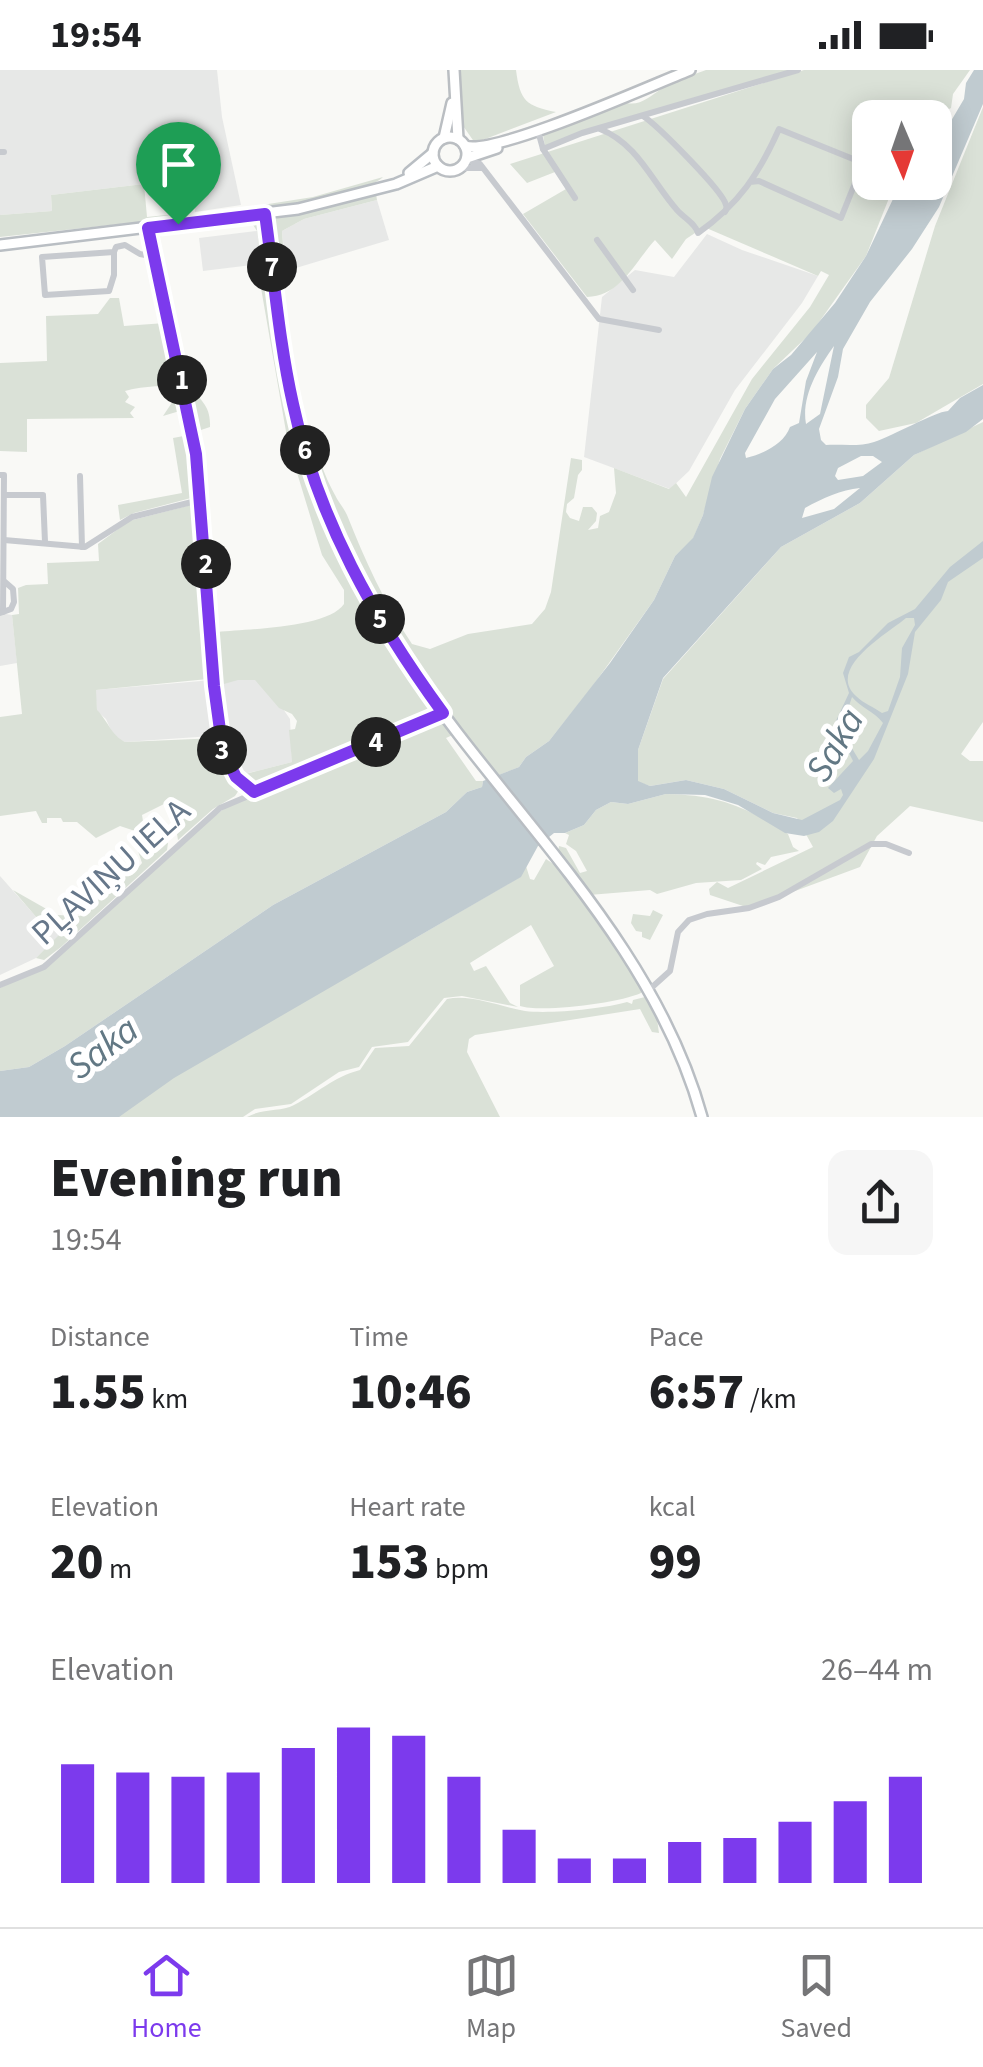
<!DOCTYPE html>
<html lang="en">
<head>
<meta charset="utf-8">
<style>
  body { margin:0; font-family:"Source Sans 3",sans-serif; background:#f6f6f6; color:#202124; height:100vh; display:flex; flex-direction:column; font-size:38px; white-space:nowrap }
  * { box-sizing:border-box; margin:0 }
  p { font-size:32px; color:#757577 }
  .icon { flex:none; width:55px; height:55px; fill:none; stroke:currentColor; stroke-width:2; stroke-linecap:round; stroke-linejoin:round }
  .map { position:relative; height:1047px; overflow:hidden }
  .details { display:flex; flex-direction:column; background:#fff; flex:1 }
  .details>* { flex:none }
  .needle { width:65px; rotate:178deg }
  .controls { position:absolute; left:852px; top:30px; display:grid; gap:20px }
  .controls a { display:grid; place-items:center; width:100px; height:100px; border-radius:20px; background:#fff; box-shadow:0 5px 25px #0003; font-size:50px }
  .pin { position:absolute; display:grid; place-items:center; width:85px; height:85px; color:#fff; margin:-102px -42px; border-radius:50% 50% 50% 0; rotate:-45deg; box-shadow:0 0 10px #0007 }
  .pin .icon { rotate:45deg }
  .km { position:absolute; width:50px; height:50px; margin:-25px; border-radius:50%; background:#222; color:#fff; font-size:28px; line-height:50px; text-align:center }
  .round { display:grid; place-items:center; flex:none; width:105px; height:105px; border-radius:20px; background:#f6f6f6 }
  .summary { display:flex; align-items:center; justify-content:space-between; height:170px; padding:0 50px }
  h1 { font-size:55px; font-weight:800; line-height:75px }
  .stats { display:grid; grid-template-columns:repeat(3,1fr); gap:15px; height:170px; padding:10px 50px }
  .stats div { display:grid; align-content:center }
  .stats b { font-size:50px; font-weight:800 }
  .stats small { font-size:28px; font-weight:400 }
  .stats p { font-size:28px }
  .chart { height:280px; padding:20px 50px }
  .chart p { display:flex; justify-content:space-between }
  .chart svg { width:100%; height:180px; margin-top:10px; stroke:#7c3aed; stroke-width:6 }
  .status { display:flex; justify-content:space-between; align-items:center; height:70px; padding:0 50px; background:#fff; direction:ltr }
  .status svg { height:28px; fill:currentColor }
  .tabs { display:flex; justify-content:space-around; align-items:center; height:140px; border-top:2px solid #e0e0e0; background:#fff; font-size:28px; color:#757577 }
  .tabs a { display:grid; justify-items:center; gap:5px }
  .tabs .current { color:#7c3aed }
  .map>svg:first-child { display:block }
  .built { fill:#e7e8e7 }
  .green { fill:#dae1d7 }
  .water { fill:#c0cbd0; fill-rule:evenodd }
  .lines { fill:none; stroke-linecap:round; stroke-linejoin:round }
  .secondary-casing { stroke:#b9bec3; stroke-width:14 }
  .primary-casing { stroke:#babec2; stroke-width:14 }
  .street { stroke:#c7cacf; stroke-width:6 }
  .secondary { stroke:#fff; stroke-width:9 }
  .primary { stroke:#fff; stroke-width:9 }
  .route-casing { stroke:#fff; stroke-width:20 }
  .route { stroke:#7c3aed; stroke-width:12 }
  .labels { text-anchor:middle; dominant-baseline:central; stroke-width:10; stroke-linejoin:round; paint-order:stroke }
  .street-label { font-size:35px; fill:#66778a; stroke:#fff }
  .water-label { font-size:38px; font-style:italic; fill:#627884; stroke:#fff }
</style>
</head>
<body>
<div class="status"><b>19:54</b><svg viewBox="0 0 49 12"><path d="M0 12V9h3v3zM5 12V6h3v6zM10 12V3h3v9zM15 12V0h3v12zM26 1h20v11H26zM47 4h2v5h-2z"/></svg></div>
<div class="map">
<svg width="983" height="1047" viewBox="0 0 983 1047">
  <rect width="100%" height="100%" fill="#f9f9f6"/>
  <!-- built -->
  <g class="built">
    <path d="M0 0H217L222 47 241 135 195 142 191 92 187 86 143 91 144 114 51 125 52 141 0 145Z"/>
    <path d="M377 130 389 170 286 201 282 161 304 149Z"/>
    <path d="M257 161 261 194 203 201 199 168Z"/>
    <path d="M707 164 742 180 818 206 802 233 735 320 689 401 670 419 584 387 602 227 635 200 674 207Z"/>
    <path d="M0 543 12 545 17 593 0 596Z"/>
    <path d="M256 600 290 649 292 692 217 711 212 666 125 672 114 667 106 649 97 641 95 620 201 611Z"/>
    <path d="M0 806 37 848 60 865 36 888 0 905Z"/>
  </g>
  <!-- green -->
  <g class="green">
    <path d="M459 0H516C520 31 526 36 556 42L475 73 461 53Z"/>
    <path d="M706 0H792L545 76 543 65 627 33C640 36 651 26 661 19 673 11 692 5 706 0Z"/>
    <path d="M804 0H970L953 24 951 38 945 41 935 65V48H870V112L895 113 866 186 812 262 773 299 745 339 720 389 703 445 693 469 675 486 654 530 592 617 549 671 526 687 519 697 499 705 454 653 397 570 341 470 295 331 275 189 284 187 286 201 281 202C287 262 297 327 317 383 322 397 328 413 335 425 338 432 344 438 347 445 365 490 384 533 412 574L430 579 468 564 532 554 545 539 551 522 571 388 582 390V400L578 405 574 428 567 434 566 442 570 448 579 451 583 437H592L597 443 596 451 588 460 598 458 600 446 609 442 616 423 614 398 669 419 676 413 686 427 752 309 810 237 829 205 821 201 818 206 704 157 686 169 672 189 655 170C634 193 621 226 587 227L523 144 566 119 555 102 527 113 510 94Z"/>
    <path d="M983 37V314L916 353 879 361 866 348V335L889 308 935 156Z"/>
    <path d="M383 107C365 126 236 149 206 144L313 127Z"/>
    <path d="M144 114 147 147 176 144V148L0 167V145L52 141 51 125Z"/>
    <path d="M376 124 377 130 304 149 282 161 283 174 273 176 270 155 278 147Z"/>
    <path d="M242 151 257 154 265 176 259 177 257 161 252 153 244 151 157 167 188 315C200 330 211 335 210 357L198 361 212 480 218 562C247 559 328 558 344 534V520L322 485 288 373 257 195 260 189H266L287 322 340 483 434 638 433 644 412 655 255 715 252 709 242 713 237 706 292 692 289 660 295 659 297 651 292 644 279 638 255 610H238L224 614 217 608 198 371 172 241 155 183 154 169 160 163Z"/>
    <path d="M110 228H119L124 256 165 253 183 340 163 346 173 331 171 318C163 314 135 318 125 321L129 327 125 332 135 337 130 343 134 348 27 349V382L0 381V293L47 291 46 246 98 244Z"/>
    <path d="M983 352V652L961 684 970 691H983V752L910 736 877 766 860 797 749 838 710 825 709 819 717 812 728 818 813 777 797 748 773 743 724 719 686 710 650 716 638 712V680L663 609 781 477 860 433 914 385Z"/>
    <path d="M189 365 196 421 191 428 134 443 120 450 118 435 182 423 173 368Z"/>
    <path d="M191 435 197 438 208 574V609L96 620 97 640C108 651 111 665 125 672L218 668 223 691 239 720 235 726 213 739 178 770 176 758 180 754 168 732 142 745 144 757 138 762 120 756 96 768 77 752H63L61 748H47V753H42L36 741 0 746V647L22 644 12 545 19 544 18 518 26 515 48 514 47 493 99 491 98 474 129 451Z"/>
    <path d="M439 650 445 652 455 664 446 668 476 711H483L482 717 467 722 446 742 273 835 65 976 29 997 0 1001V918C90 876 146 798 225 738Z"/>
    <path d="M666 724C718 725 745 736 788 764L793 777 799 781 771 787 765 795 757 792 756 794 762 799 741 810 696 813 657 824 650 820 589 825 558 783 559 776 566 778 580 803 587 801 576 781 566 774 569 765 565 763 584 755 596 740 611 732 628 734Z"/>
    <path d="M164 770 168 773 167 780 61 877 44 890 36 888 60 864 37 848 13 820 57 845 80 846 125 806 132 805 142 793 138 781 150 772Z"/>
    <path d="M546 789 555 795 627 889 636 911 644 919 641 923C619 933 542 943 520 936V915L554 896 531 855 470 893 474 901 486 896 510 933 518 937 462 926 444 928 408 972 372 977 359 997 339 1002 291 1034 255 1039 243 1047H51L412 870 520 807 526 796 530 809 534 810Z"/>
    <path d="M653 840 663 845 650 870 642 867V862L636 861 631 853 633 844 650 846Z"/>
    <path d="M645 927 657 949 659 963 652 962 640 939 475 965 469 969 467 982 500 1047H247C263 1038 281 1042 294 1035 318 1023 333 1007 360 1000L375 978 409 976 447 929C472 924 500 937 525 941 549 944 603 939 627 932L632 934 633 930Z"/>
  </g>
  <!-- water -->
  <path class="water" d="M974 0H983V34L939 137 912 179 870 232 843 279 838 307 819 359 821 370 826 375C841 374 860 377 874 372 893 366 934 342 948 341L960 328 983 315V349L966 362 914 385 860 433 781 477 663 608 638 680V711L650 716 686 710 724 719 773 743 802 750 840 730 843 725 841 719 834 723 828 718 853 691 849 683 838 676 834 655 849 623 843 603 849 587 859 582 888 553 915 539 950 497 983 471V488L948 512 941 530 915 562 908 604 874 689 833 751 819 762 804 766 785 763 738 735 705 725 666 724 628 734 611 732 596 740 584 755 565 763H554L538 776 521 807 174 1008 119 1047H0V1001L29 997 65 976 273 835 446 742 467 722 482 717 483 711 519 697 526 687 549 671 610 593 654 530 675 486 693 468 703 445 712 407 745 339 773 299 791 285 835 233 866 186 893 129 905 122 912 113 935 112V78L964 29 966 13ZM834 276 820 344 806 354C801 327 818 298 834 276ZM817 282 806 311 799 353 790 357C784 374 763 384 746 388L745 383 775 329ZM861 386H873L882 392 863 406 838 410 835 406 838 398ZM860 418 834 439 802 448 805 438C823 428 841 420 860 418ZM906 548H914L915 555 902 578 900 607 888 641 882 643C874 637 864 634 856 626 825 598 890 562 906 548ZM852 627C861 638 874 641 883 653L868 681 859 690 841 660Z"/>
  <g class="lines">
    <!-- secondary casing -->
    <g class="secondary-casing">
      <g id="secondary">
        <path d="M409 103 433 83"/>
        <path d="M265 144C274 209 279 275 294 339 315 430 355 516 407 593 507 743 653 869 702 1047"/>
        <path d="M0 175 298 139 396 114 438 96"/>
      </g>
    </g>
    <!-- primary casing -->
    <g class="primary-casing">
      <g id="primary">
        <path d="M454 0 458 69"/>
        <circle cx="450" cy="84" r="17"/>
        <path d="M444 68 452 33"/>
        <path d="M465 76C494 86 652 15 690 0"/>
        <path d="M467 88 497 78"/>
      </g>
    </g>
    <!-- street -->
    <g class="street">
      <path d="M643 46C657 55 723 121 726 135 727 137 726 140 725 142"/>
      <path d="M600 59C638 74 652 112 677 140 685 149 695 153 698 163 739 134 759 104 779 59L863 93 841 148 759 111 750 112"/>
      <path d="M538 61 543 79 582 63 798 0"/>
      <path d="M543 79 575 128"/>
      <path d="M0 82H4"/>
      <path d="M469 91 480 94 599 249 659 260"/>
      <path d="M460 98H482"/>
      <path d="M148 158 196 385 219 661C225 686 230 708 254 722"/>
      <path d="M597 170 633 220"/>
      <path d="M114 182V205L109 221 45 225 42 187 114 182 116 177 125 175 140 184 151 186"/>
      <path d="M0 405H4L3 542 0 543"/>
      <path d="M80 406 82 477"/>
      <path d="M4 425H43L45 472"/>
      <path d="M4 470 85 477 132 447 200 430"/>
      <path d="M3 542 11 539 14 532 13 519 5 512"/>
      <path d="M0 915 44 897 220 738 443 643"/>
      <path d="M650 919 670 901 678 862 689 850 707 844 749 838 779 827 871 774H886L909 783"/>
    </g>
    <!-- secondary -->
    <use href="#secondary" class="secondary"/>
    <!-- primary -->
    <use href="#primary" class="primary"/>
  </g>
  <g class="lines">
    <!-- route casing -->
    <g class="route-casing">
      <path id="route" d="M265 144C274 207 279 272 293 334 317 448 375 550 443 643L254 722 236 707 223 682 214 616 196 384 148 158Z"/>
    </g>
    <!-- route -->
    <use href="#route" class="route"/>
  </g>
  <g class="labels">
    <!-- street labels -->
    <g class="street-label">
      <text transform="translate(111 802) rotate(-42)">PĻAVIŅU IELA</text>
    </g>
    <!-- water labels -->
    <g class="water-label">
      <text transform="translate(835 675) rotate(-60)">Saka</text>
      <text transform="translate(103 978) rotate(-37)">Saka</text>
    </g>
  </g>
</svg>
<div class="controls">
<a><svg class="needle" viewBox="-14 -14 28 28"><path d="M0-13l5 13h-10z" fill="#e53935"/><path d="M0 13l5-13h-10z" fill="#757577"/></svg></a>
</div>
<div class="pin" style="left:178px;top:154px;background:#1e9e55"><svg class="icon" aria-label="arrive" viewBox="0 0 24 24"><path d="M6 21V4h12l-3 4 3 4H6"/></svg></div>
<b class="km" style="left:182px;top:310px">1</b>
<b class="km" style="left:206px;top:494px">2</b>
<b class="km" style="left:222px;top:680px">3</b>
<b class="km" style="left:376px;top:672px">4</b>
<b class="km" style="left:380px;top:549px">5</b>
<b class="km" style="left:305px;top:380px">6</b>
<b class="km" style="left:272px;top:197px">7</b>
</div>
<section class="details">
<div class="summary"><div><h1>Evening run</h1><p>19:54</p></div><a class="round"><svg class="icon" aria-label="share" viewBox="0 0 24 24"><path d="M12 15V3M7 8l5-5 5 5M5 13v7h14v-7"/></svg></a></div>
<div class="stats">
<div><p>Distance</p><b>1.55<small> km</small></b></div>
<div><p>Time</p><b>10:46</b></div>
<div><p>Pace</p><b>6:57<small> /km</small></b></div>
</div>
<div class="stats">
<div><p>Elevation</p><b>20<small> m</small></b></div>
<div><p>Heart rate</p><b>153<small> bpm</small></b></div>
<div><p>kcal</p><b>99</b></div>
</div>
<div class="chart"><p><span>Elevation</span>26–44 m</p>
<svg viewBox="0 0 160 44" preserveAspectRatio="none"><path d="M5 44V15M15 44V17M25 44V18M35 44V17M45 44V11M55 44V6M65 44V8M75 44V18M85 44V31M95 44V38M105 44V38M115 44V34M125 44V33M135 44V29M145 44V24M155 44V18"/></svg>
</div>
</section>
<nav class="tabs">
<a class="current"><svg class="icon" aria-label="home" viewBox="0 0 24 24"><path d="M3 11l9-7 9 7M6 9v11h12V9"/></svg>Home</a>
<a><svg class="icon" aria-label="map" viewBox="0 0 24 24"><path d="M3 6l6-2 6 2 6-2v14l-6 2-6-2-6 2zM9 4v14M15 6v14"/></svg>Map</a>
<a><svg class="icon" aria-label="saved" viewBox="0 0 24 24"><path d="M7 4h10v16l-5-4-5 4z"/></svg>Saved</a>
</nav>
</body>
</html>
